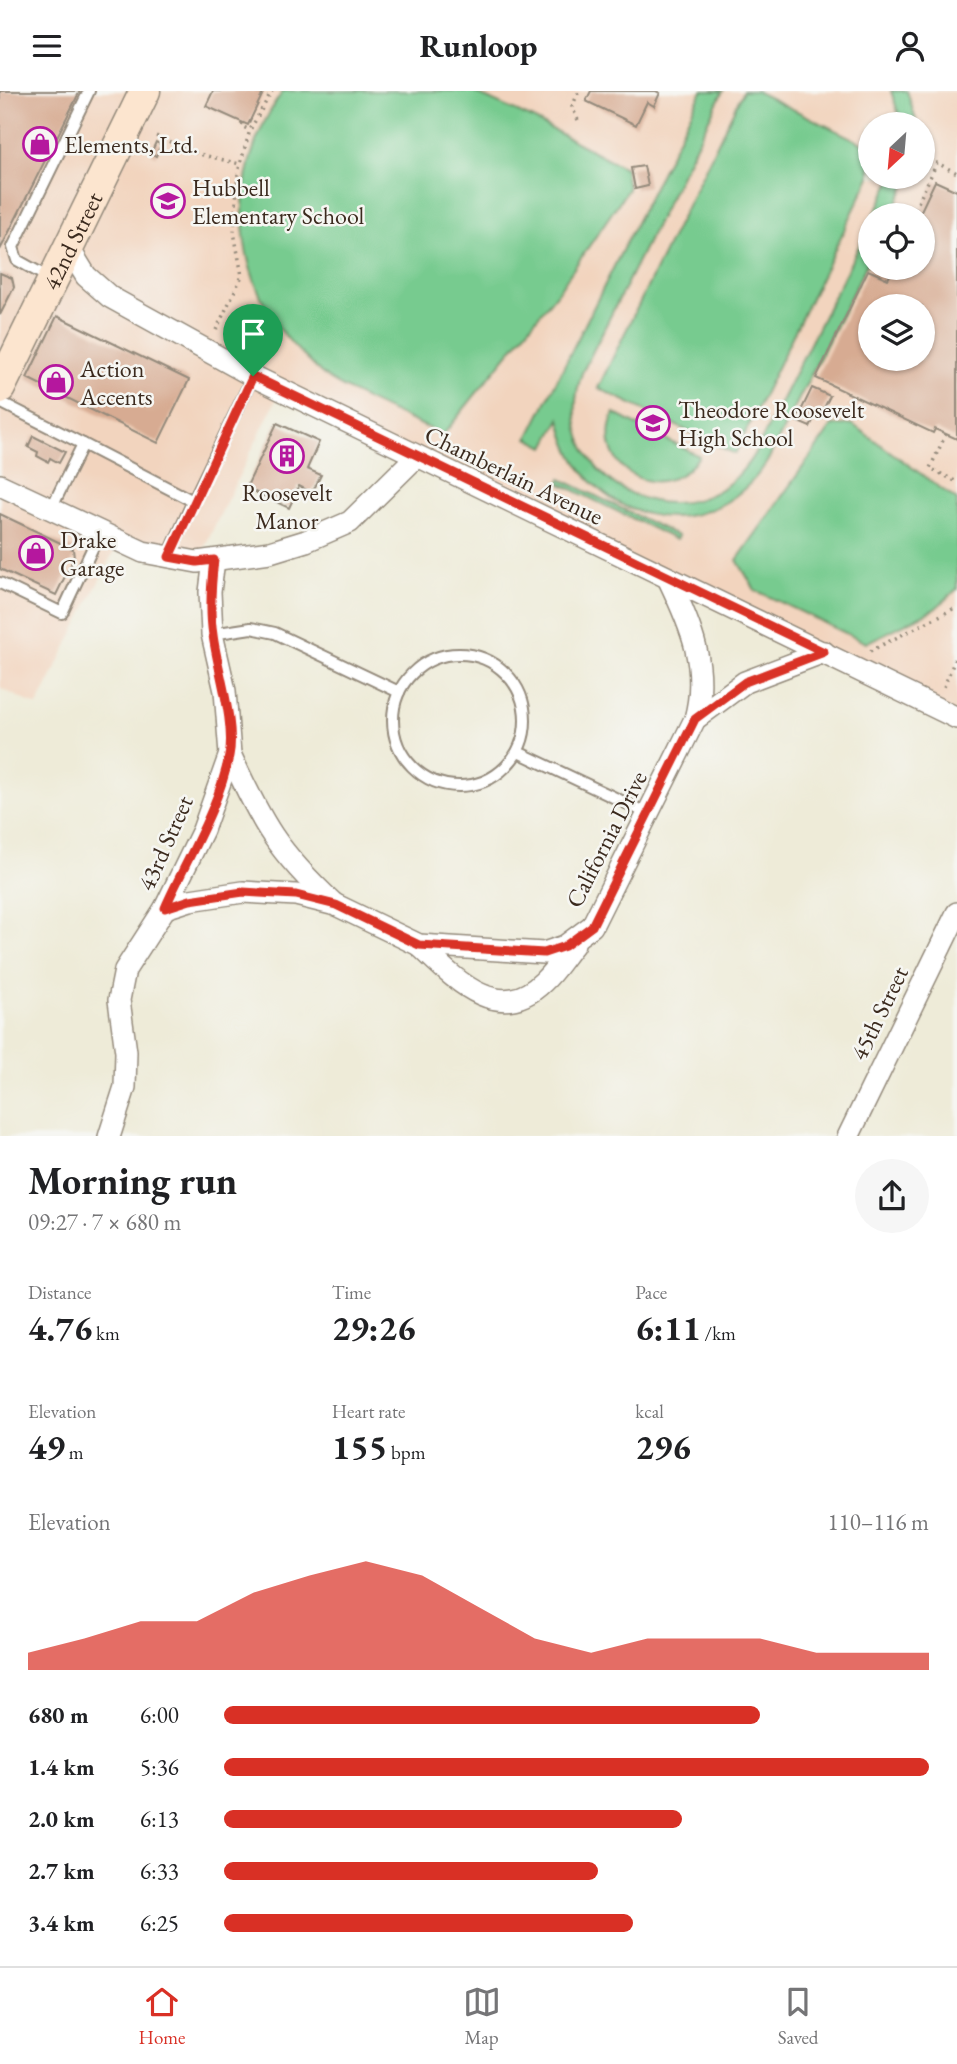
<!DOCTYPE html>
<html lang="en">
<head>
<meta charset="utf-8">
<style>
  body { margin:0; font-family:"EB Garamond",serif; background:#f6f6f6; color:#202124; height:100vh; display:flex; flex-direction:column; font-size:26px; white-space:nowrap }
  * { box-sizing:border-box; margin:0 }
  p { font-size:23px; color:#757577 }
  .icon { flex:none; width:38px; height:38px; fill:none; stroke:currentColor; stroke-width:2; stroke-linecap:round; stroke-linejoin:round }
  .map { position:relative; height:1045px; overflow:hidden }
  .sheet { display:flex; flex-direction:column; background:#fff; flex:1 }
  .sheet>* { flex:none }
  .needle { width:46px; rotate:206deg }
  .buttons { position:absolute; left:858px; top:21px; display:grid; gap:14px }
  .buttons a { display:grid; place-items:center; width:77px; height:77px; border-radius:50%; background:#fff; box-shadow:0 2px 5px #0004; font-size:35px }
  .pin { position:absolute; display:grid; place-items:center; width:60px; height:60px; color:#fff; margin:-72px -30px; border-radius:50% 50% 50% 0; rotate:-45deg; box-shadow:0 0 7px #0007 }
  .pin .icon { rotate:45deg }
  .round { display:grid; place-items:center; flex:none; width:74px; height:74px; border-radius:37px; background:#f6f6f6 }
  .overview { display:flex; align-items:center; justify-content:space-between; height:119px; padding:0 28px }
  h1 { font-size:38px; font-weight:700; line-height:52px }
  .stats { display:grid; grid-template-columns:repeat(3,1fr); gap:10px; height:119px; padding:7px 28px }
  .stats div { display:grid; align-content:center }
  .stats b { font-size:35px; font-weight:700 }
  .stats small { font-size:19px; font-weight:400 }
  .stats p { font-size:19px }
  .chart { height:196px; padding:14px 28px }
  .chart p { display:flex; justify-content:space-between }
  .chart svg { width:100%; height:126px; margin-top:7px; fill:#d93025; opacity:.7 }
  ul { padding:0 28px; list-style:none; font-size:23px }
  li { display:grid; grid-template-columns:112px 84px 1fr; align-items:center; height:52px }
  li i { height:18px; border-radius:9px; background:#d93025 }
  header { display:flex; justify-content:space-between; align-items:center; height:91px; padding:0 28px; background:#fff; font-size:32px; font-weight:700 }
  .menu { display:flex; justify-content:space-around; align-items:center; height:98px; border-top:2px solid #e0e0e0; background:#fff; font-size:19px; color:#757577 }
  .menu a { display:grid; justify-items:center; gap:4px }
  .menu .active { color:#d93025 }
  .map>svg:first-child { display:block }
  .built { fill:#f2d4be; fill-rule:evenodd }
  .green { fill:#77cb8f; stroke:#597a56; stroke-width:2 }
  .building { fill:#d7ab92; fill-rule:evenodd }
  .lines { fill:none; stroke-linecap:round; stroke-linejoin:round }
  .lane-casing { stroke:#948a7b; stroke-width:14 }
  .street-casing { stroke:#948a7b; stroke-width:24 }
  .secondary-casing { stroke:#948a7b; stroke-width:33 }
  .path { stroke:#948a7b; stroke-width:3.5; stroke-dasharray:2 5; stroke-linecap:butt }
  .lane { stroke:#fff; stroke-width:10 }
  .street { stroke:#fff; stroke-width:21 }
  .secondary { stroke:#fce5cf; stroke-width:30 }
  .route-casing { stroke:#fff; stroke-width:14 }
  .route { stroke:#d93025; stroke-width:9 }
  .labels { text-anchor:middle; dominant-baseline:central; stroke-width:5; stroke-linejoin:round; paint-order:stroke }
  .poi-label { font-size:24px; fill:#3b2a1e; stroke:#f6f6f2; text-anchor:start }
  .street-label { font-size:24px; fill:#3b2a1e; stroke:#f6f6f2 }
</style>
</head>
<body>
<header><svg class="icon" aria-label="menu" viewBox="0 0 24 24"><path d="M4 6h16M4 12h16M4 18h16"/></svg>Runloop<svg class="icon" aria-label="person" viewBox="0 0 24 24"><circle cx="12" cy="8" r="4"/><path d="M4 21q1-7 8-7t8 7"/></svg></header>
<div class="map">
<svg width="957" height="1046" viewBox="0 0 957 1046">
  <rect width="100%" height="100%" fill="#f6f6f2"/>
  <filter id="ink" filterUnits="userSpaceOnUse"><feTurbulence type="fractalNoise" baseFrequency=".0143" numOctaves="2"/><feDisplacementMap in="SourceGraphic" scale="14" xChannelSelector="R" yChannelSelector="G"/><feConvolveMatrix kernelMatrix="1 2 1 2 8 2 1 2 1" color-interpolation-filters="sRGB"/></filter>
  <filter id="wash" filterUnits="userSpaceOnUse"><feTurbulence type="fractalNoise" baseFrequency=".00686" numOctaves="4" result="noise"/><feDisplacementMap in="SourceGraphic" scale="28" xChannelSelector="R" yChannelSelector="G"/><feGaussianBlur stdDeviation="1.57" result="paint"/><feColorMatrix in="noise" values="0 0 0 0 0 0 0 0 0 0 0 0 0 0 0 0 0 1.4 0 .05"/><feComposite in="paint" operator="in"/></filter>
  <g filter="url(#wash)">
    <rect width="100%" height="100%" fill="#eeebd8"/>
    <!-- built -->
    <path class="built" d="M0 0H957V627L281 299 197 471 119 450 37 615 0 597ZM870 33H922V86H870ZM870 124H922V177H870ZM870 215H922V268H870Z"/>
    <!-- green -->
    <g class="green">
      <path d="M283 0H471L531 27 625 77 628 98 557 202 443 344C406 326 364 310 329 288 320 282 312 273 305 266 229 196 224 82 283 0Z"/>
      <path d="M702 0H723L582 282C543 396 697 465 756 360L870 133V167L767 371C707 463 581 433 560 328L545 356 528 347Z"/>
      <path d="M743 0H756L870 56V86L735 363 598 297Z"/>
      <path d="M891 0H907L917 33H902Z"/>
      <path d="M893 86H910L891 124H874Z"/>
      <path d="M614 322 650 341 655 333 669 340 665 348 699 365C665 418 590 380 614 322Z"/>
      <path d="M852 333 957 409V498L935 518 866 552 755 499 737 469 832 335Z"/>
      <path d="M561 388 678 445 676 449 559 392Z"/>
    </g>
    <g id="blocks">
      <!-- building -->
      <g class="building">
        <path d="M0 0H80L0 159Z"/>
        <path d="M213 0H264L248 34 206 15Z"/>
        <path d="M591 0H656L660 2 654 15 647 11 636 34 586 10Z"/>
        <path d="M156 51 161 54 156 65 151 62Z"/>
        <path d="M644 75 648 95 635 98 631 77Z"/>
        <path d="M935 90 957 100V348L935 338 933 342 816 287 868 179 888 188 894 177H922V124H919ZM870 215H922V268H870Z"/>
        <path d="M0 182 12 187 14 196 0 224Z"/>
        <path d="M57 225 189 289 158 352 27 287Z"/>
        <path d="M812 297 830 305 821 323 817 321 810 336 796 330Z"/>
        <path d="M277 332 319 351 307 378 321 384 312 402 299 395 289 417 246 397Z"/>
        <path d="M33 345 65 361 59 372 50 367 48 371 37 365 38 361 28 356Z"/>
        <path d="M0 423 73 458 74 467 56 504 0 478Z"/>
      </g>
    </g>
  </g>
  <g filter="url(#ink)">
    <use href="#blocks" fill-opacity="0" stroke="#948a7b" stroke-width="2"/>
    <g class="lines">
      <!-- lane casing -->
      <g class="lane-casing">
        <g id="lane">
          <path d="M51 188 17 169 13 156 89 0"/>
          <path d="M0 311 83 353"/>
          <path d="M193 410 253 285"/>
          <path d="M51 418 83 353 193 410 168 466"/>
          <path d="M0 492 62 522 100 441"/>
          <path d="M212 543 251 537 275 542 399 601"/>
          <circle cx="459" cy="629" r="66"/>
          <path d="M518 661 649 723"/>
        </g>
      </g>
      <!-- street casing -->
      <g class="street-casing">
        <g id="street">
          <path d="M70 159 86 185 110 206 253 285 957 627"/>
          <path d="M0 394 143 461 197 471 270 461 306 450 350 431 417 365"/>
          <path d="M669 489C691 535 709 576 695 628"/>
          <path d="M230 663C262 733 277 760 334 813"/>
          <path d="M165 817 190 809 243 801 296 804 336 814 419 854 544 862 565 855 592 835 695 628 745 591 824 561"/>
          <path d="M419 854C452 885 497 936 543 891 555 880 564 865 574 853"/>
          <path d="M109 1046 125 996 126 961 119 909 125 879 165 817 203 739 230 663 225 600 212 543 210 501 214 469"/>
          <path d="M848 1046 957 822"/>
        </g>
      </g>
      <!-- secondary casing -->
      <g class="secondary-casing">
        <g id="secondary">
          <path id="s1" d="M0 297 145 0"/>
        </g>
      </g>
      <!-- path -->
      <g class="path">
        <path d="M578 29 572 16 579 0"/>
        <path d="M242 32 241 35 250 39"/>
        <path d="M156 45 199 63 240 73"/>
        <path d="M912 124 937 72 957 82"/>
        <path d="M886 181 887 177"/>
        <path d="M216 239 242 185 234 141 238 81 250 39 272 0"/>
        <path d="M946 343 930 377 957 391"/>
        <path d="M870 560 957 516"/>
        <path d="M944 596 957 563"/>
      </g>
      <!-- lane -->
      <use href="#lane" class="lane"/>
      <!-- street -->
      <use href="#street" class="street"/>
      <!-- secondary -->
      <use href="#secondary" class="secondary"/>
    </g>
  </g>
  <g class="lines" filter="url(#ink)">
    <!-- route casing -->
    <g class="route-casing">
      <path id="route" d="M253 285 824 561 745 591 695 628 592 835 565 855 544 862 419 854 336 814 296 804 243 801 190 809 165 817C186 769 219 717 229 665 236 633 217 577 213 544 209 519 211 494 214 469L197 471 169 466Z"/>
    </g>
    <!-- route -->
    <use href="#route" class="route"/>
  </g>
  <!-- icons -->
  <defs>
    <g id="shop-ring" transform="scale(1.75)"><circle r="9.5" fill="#f6f6f2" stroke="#b5179e" stroke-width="1.5"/><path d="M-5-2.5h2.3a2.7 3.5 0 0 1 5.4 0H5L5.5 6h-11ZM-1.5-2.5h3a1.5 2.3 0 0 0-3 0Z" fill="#b5179e"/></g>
    <g id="school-ring" transform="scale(1.75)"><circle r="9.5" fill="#f6f6f2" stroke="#b5179e" stroke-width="1.5"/><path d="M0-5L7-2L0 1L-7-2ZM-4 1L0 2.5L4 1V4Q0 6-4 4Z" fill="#b5179e"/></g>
    <g id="building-ring" transform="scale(1.75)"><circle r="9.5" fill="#f6f6f2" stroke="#b5179e" stroke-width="1.5"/><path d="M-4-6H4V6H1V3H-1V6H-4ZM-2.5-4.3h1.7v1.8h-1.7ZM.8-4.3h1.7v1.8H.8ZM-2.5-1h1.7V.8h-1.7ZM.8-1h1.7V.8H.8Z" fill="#b5179e"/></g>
  </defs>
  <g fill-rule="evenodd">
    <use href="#shop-ring" x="40" y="53"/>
    <use href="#school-ring" x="168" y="110"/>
    <use href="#shop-ring" x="56" y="291"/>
    <use href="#school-ring" x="653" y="332"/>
    <use href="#building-ring" x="287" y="365"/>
    <use href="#shop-ring" x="36" y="462"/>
  </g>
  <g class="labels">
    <!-- poi labels -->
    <g class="poi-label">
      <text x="64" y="53">Elements, Ltd.</text>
      <text x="192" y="96">Hubbell<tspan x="192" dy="28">Elementary School</tspan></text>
      <text x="80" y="277">Action<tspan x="80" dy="28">Accents</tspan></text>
      <text x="678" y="318">Theodore Roosevelt<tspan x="678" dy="28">High School</tspan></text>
      <text x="287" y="401" text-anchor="middle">Roosevelt<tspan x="287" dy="28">Manor</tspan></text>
      <text x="60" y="448">Drake<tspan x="60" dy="28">Garage</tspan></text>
    </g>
    <!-- street labels -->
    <g class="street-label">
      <text stroke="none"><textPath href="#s1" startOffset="164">42nd Street</textPath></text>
      <text transform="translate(514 384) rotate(26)">Chamberlain Avenue</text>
      <text transform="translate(606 748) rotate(-63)">California Drive</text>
      <text transform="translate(165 752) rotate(-66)">43rd Street</text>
      <text transform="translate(879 922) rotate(-64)">45th Street</text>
    </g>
  </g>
</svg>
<div class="buttons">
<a><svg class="needle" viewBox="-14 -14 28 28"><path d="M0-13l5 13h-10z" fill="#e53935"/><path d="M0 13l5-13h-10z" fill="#757577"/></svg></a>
<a><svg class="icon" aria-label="locate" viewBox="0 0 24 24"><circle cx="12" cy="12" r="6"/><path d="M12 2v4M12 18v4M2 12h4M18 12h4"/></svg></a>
<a><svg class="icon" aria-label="layers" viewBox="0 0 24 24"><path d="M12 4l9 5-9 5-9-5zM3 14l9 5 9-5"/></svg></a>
</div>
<div class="pin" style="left:253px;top:285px;background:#1e9e55"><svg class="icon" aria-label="arrive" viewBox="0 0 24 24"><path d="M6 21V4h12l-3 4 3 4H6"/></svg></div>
</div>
<section class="sheet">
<div class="overview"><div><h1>Morning run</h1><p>09:27 · 7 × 680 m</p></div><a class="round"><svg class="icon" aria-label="share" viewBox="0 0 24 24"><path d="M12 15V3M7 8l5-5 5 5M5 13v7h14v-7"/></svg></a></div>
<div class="stats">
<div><p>Distance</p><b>4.76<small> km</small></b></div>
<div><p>Time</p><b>29:26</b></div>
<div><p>Pace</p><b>6:11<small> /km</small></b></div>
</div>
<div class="stats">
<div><p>Elevation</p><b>49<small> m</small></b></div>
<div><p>Heart rate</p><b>155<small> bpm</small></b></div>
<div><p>kcal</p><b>296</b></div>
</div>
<div class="chart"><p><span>Elevation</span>110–116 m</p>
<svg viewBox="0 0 160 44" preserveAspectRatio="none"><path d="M0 44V38L10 33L20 27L30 27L40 17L50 11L60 6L70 11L80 22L90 33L100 38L110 33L120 33L130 33L140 38L150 38L160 38V44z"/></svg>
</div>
<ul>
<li><b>680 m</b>6:00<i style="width:76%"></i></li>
<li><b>1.4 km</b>5:36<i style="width:100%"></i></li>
<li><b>2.0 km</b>6:13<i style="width:65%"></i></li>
<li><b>2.7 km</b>6:33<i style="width:53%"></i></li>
<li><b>3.4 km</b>6:25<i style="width:58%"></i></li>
</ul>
</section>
<nav class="menu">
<a class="active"><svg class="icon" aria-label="home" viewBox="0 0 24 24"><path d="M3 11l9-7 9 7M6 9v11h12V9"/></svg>Home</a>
<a><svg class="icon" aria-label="map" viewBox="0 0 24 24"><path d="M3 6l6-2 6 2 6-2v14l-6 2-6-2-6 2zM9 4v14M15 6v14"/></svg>Map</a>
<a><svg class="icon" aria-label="saved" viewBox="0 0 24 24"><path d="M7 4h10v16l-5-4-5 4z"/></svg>Saved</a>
</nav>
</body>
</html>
